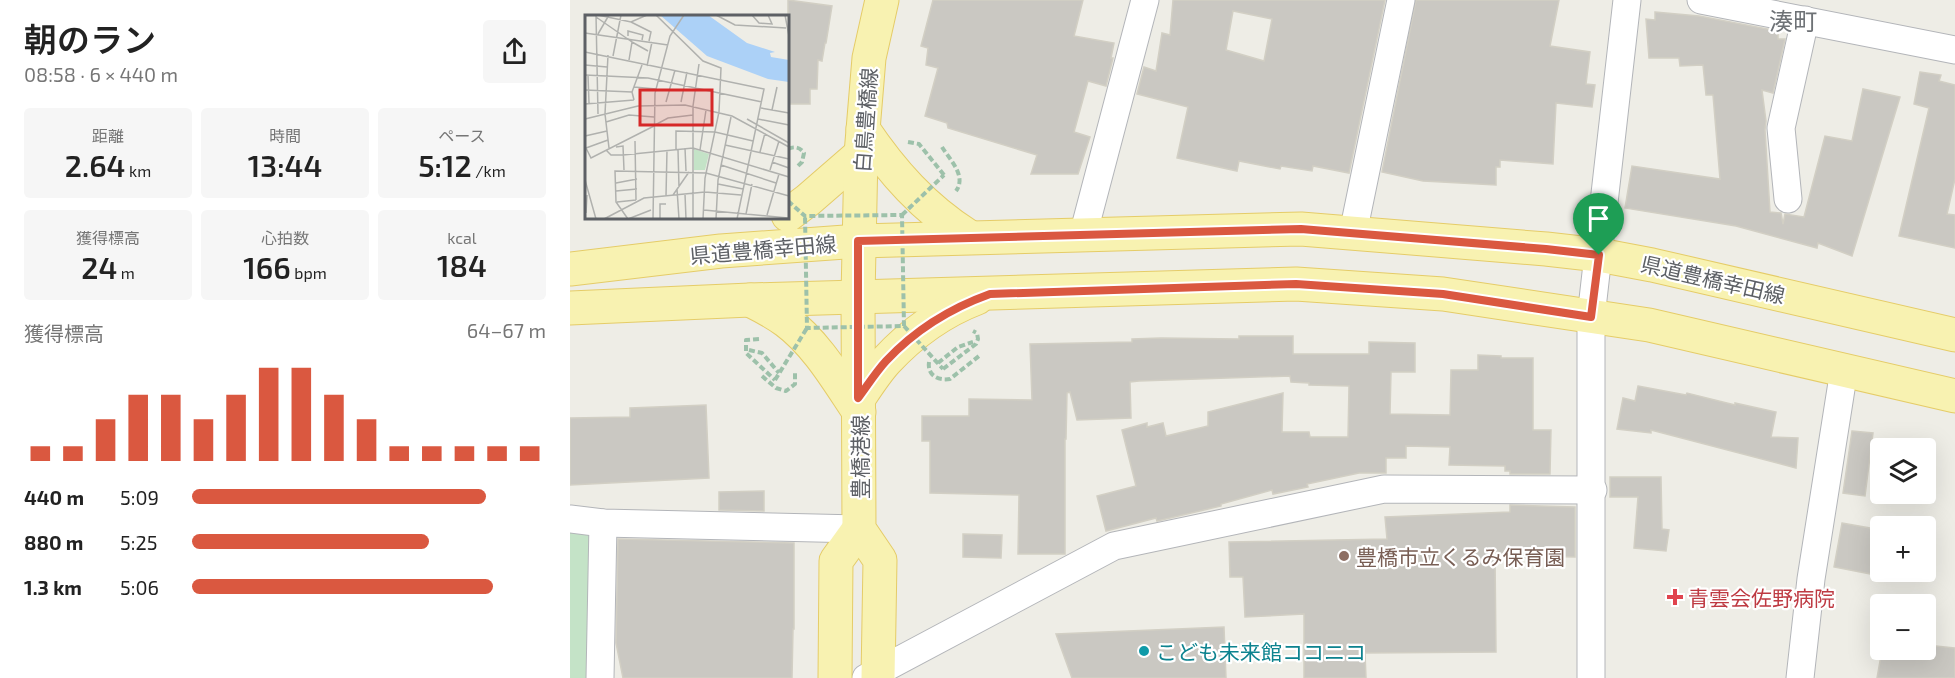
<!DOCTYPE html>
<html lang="ja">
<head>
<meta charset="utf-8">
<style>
  body { margin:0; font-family:"Exo 2","Noto Sans JP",sans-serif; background:#f6f6f6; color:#222; height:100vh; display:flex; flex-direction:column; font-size:22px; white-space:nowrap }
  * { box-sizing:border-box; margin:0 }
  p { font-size:20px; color:#767676 }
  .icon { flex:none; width:33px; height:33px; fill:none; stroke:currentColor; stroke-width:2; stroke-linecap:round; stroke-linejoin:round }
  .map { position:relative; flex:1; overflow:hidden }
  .drawer { display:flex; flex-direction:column; background:#fff; width:570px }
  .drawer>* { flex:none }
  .tools { position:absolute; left:1300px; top:438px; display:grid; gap:12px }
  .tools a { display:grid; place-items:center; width:66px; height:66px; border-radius:6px; background:#fff; box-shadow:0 6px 24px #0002; font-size:30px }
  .pin { position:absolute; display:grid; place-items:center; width:51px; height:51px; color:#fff; margin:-62px -26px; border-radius:50% 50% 50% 0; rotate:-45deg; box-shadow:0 0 6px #0007 }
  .pin .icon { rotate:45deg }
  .round { display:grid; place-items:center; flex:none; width:63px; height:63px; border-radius:6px; background:#f6f6f6 }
  .headline { display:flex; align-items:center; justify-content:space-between; height:102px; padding:0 24px }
  h1 { font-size:33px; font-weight:600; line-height:45px }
  .figures { display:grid; grid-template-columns:repeat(3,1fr); gap:9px; height:102px; padding:6px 24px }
  .figures div { display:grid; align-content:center; border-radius:6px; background:#f6f6f6; text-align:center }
  .figures b { font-size:30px; font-weight:600 }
  .figures small { font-size:16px; font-weight:400 }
  .figures p { font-size:16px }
  .chart { height:168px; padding:12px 24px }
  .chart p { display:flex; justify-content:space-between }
  .chart svg { width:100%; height:108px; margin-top:6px; stroke:#da5840; stroke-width:6 }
  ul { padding:0 24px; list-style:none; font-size:20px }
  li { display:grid; grid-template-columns:96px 72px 1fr; align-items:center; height:45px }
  li i { height:15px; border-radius:8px; background:#da5840 }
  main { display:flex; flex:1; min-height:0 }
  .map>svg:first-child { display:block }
  .green { fill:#c4e3c7 }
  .building { fill:#cac8c2; stroke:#d2cfc4; stroke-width:1.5; fill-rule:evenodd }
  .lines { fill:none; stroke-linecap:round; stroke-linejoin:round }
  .minor-casing { stroke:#b3b5b9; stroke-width:29 }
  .major-casing { stroke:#e5cc68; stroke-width:35 }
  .path { stroke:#9dc1aa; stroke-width:4; stroke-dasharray:6 3; stroke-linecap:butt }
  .minor { stroke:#fff; stroke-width:27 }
  .major { stroke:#f8f2b1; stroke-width:33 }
  .path-bridge { stroke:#9dc1aa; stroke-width:4; stroke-dasharray:6 3; stroke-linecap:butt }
  .route-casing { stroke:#fff; stroke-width:12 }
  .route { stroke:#da5840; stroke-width:8 }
  .education-dot { fill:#8d6e63; stroke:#fff; stroke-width:2 }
  .health-dot { fill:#e0444e; stroke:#fff; stroke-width:2 }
  .culture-dot { fill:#0f9aa8; stroke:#fff; stroke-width:2 }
  .labels { text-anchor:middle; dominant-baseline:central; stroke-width:4.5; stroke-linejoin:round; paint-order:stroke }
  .street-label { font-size:21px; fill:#5d6065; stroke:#fff }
  .education-label { font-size:21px; fill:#785e54; stroke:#fff; text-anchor:start }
  .health-label { font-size:21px; fill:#be3a42; stroke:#fff; text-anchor:start }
  .culture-label { font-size:21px; fill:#0d838f; stroke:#fff; text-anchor:start }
  .quarter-label { font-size:24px; fill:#6e7276; stroke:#fff }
  .inset-road { fill:none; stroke:#b0b1ae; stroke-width:1.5 }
  .view { fill:#d62828; fill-opacity:0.15; stroke:#d62828; stroke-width:3 }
  .inset-edge { fill:none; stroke:#5d6065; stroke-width:3 }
</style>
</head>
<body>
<main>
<section class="drawer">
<div class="headline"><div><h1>朝のラン</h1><p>08:58 · 6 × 440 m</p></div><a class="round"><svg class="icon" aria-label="share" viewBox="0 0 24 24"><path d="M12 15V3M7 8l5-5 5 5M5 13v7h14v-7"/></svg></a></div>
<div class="figures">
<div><p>距離</p><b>2.64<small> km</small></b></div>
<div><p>時間</p><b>13:44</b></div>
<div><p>ペース</p><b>5:12<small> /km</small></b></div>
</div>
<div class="figures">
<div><p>獲得標高</p><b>24<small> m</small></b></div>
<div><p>心拍数</p><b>166<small> bpm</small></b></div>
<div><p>kcal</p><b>184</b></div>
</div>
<div class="chart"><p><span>獲得標高</span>64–67 m</p>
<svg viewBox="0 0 160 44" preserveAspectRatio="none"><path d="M5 44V38M15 44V38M25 44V27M35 44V17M45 44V17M55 44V27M65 44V17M75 44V6M85 44V6M95 44V17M105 44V27M115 44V38M125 44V38M135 44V38M145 44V38M155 44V38"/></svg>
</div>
<ul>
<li><b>440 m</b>5:09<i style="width:83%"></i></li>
<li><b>880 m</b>5:25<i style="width:67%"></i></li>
<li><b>1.3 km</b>5:06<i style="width:85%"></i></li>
</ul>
</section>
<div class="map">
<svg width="1385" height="678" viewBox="0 0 1385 678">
  <rect width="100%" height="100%" fill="#eeede6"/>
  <!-- green -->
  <path class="green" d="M0 527 17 529 24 539 22 678H0Z"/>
  <!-- building -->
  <g class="building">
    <path d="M218 0 262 6 256 43H255L252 61 248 60 247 89H240V104H218Z"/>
    <path d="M363 0H513L504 36 544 43 541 58H543L536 86 518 81 504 132 520 137 508 174H461L467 155 378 128 377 123 355 116 368 68 356 65 358 48 351 46Z"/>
    <path d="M603 0H815L779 173 743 166 742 171 711 166 710 169 669 161 667 171 607 158 618 107 567 94 574 67 586 71 592 33 600 35ZM663 11 702 19 694 61 656 50Z"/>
    <path d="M846 0H989L980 46 1020 52 1016 84 1025 85 1022 107 986 103 983 164 930 160V167H926V185L853 181 812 172Z"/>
    <path d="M1085 12 1129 16 1208 31V39H1215L1203 93 1192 90 1196 121 1195 130 1200 212 1211 213 1213 224 1215 214 1234 217 1255 136 1282 141 1293 89 1330 97 1282 256 1248 243 1247 248 1166 226 1055 208 1062 166 1150 179 1143 95H1136L1133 65 1110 66 1109 58H1079L1076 19 1085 20Z"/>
    <path d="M1350 72 1371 75 1369 81 1385 85V179L1377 214 1385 215V248L1329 236 1359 108 1344 104Z"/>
    <path d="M669 336H723V354H799V342L845 343V372H821L820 414 880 415 881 370H908V355L931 356V358H963V430H981L980 474H940V471H935V466L879 465 880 447 836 446V458H816V473H789L737 484 738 487 703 494 702 490 651 504V506L587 521 586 518 536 531 527 496 566 486 552 430 577 423V427L593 423 596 436 638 426V412L713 393 712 432H739L740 437H778L779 386 739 385V383L721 382 720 376 569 381 560 382 561 418 507 420 500 392 497 393 496 439H495V554H448L449 495 360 493V441H352V416H399V399L462 400 460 344 562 342V339L591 338 669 339Z"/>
    <path d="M1068 386 1116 395 1117 393 1165 405V403L1206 412 1201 437 1228 438 1226 468 1081 430V433L1047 429 1053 398 1065 401Z"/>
    <path d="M136 405 139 478 0 485V418L60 417V408Z"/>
    <path d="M1282 431 1303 433 1295 496 1273 493Z"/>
    <path d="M1040 477H1091L1092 529 1099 530 1096 551 1064 548 1068 497H1040Z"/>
    <path d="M194 491V511L149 510V492Z"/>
    <path d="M940 505 1005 507V557L958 556V558L925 554 926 652 795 653 796 678H734V614L675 617 673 577H660L659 542 817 539 815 517 940 512Z"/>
    <path d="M1272 523 1311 530V576L1264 567Z"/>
    <path d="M393 534 432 535 431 558 393 557Z"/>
    <path d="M48 539 224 543V629H223L222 678H53L46 643Z"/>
    <path d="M654 627 656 678H502L486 634Z"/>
    <path d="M1356 645 1385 648V678H1307L1312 650H1356Z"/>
  </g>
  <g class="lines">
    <!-- minor casing -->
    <g class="minor-casing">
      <g id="minor">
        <path d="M1131 0 1385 50"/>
        <path d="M1218 199 1211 128 1235 20"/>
        <path d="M783 233 831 0"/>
        <path d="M513 235 575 0"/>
        <path d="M0 519 33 523 289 529"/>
        <path d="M30 678 33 523"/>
        <path d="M296 678 544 546 814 489 1023 490"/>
        <path d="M1021 678V317L1057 0"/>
        <path d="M1230 678 1241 579 1274 370"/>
      </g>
    </g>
    <!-- major casing -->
    <g class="major-casing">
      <g id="major">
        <path d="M293 129C322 172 354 208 398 236"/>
        <path d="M218 215 238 200 291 154"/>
        <path d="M0 269 151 251 289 241 731 229 976 249 1029 255 1082 265 1385 335"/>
        <path d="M180 300C192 306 205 313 216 321 247 344 268 381 289 412"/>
        <path d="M0 308 180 300 726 284 873 294 1079 325 1385 396"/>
        <path d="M289 398C297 386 306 372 316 361 341 334 373 311 407 298"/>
        <path d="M265 678 266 561 289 529"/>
        <path d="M308 678 310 560 289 529 288 297 291 154 299 58 312 0"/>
      </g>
    </g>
    <!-- path -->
    <g class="path">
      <path d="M338 142 349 144 374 175"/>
      <path d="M372 147C380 160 397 176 386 191"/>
      <path d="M218 149C224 146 230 147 234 153L232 162 227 167"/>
      <path d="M218 157V154"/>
      <path d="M189 339 176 340V353L205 380"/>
      <path d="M179 350 192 353 209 373"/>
      <path d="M359 362C357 375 368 381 380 379L409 356"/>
      <path d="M368 363 388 347 403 342"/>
      <path d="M373 369 406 344 408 339 407 333 403 331"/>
      <path d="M192 376 206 388 216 391 225 384V373"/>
    </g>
    <!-- minor -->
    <use href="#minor" class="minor"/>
    <!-- major -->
    <use href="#major" class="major"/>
    <!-- path-bridge -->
    <g class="path-bridge">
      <path d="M218 201 235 216 332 215 334 326 237 328 235 216"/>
      <path d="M332 215 374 175"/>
      <path d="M334 326 373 369"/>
      <path d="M205 380 237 328"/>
    </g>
  </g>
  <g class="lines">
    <!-- route casing -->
    <g class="route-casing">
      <path id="route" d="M731 229 976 249 1029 255 1021 317 873 294 726 284 420 294C381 308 345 330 316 361 306 372 297 386 288 398V241Z"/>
    </g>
    <!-- route -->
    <use href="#route" class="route"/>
  </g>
  <!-- markers -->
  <circle class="education-dot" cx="774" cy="556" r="6"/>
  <path class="health-dot" d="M1102 588h6v6h6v6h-6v6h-6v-6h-6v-6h6z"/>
  <circle class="culture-dot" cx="574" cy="651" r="6"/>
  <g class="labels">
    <!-- street labels -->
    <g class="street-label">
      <text transform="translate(295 120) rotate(-86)">白鳥豊橋線</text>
      <text transform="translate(193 249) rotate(-5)">県道豊橋幸田線</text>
      <text transform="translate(1143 279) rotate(13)">県道豊橋幸田線</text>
      <text transform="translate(289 457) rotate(-90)">豊橋港線</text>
    </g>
    <!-- education labels -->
    <g class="education-label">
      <text x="786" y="556">豊橋市立くるみ保育園</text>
    </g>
    <!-- health labels -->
    <g class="health-label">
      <text x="1118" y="597">青雲会佐野病院</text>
    </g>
    <!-- culture labels -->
    <g class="culture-label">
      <text x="586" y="651">こども未来館ココニコ</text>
    </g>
    <!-- quarter labels -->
    <g class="quarter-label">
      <text x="1223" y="20">湊町</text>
    </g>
  </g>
  <!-- overview -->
  <g transform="translate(15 15)">
    <rect width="204" height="204" fill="#eeede6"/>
    <path d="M109 134 124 139 120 155H109Z" fill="#c4e3c7"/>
    <path d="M75 0H123L162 28 190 37 185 38 186 42 204 45V67L183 64 122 41Z" fill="#acd1f7"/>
    <path class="inset-road" d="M11 0 13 99M13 0 46 7 62 0M71 0 118 46 136 53 134 97 120 163 118 204M131 0 150 10 201 13M167 0 174 8 187 9 183 0M200 0 204 21M11 2 47 27 44 45M46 7 66 17 64 26M0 18 83 30M13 19 24 0M43 21V16L58 20 57 25M47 27 63 36M0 37 179 74 152 204M23 40 20 99 24 133M28 41 36 0M0 50 22 52M62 51 67 27M0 60 63 63 177 87M3 60 4 88M49 72 71 74M0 75 47 77M49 85 47 77 57 50M81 87 90 55M96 87 102 57M0 89 49 85M176 93 204 98M187 95 192 72M0 104 53 91 100 90 147 101 204 132M162 104 204 128M173 104 204 110M21 107 44 100 69 102M70 110 83 103 108 100M0 121 22 116M50 126 51 185M140 130 204 144M0 131 6 143 69 111M31 132 38 131 39 155M1 133 23 125M100 133 101 156M91 134V116L130 117 168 126M21 135 26 140H38L108 133 204 162M93 135 94 172M115 135 121 95M175 137 180 118M187 147 204 153M136 150 191 168M185 155 194 126M0 165 11 204M31 168 52 164M133 169 158 174M92 174 94 204M31 176 52 174M100 179 101 204M88 180 104 157M81 181 82 135M69 182 120 177 156 180M32 187 51 185M119 195 203 203M1 198 2 180M161 199 167 169M182 200 194 159M19 204 59 183 69 182M43 204 31 187 30 156 121 158 204 181M43 204 66 195M68 204 70 78 85 21 99 0M75 204V189H81M108 204V91L114 49M131 204 133 165 146 102"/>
    <path class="view" d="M55 75H127V110H55Z"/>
    <rect width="204" height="204" class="inset-edge"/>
  </g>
</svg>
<div class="tools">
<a><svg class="icon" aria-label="layers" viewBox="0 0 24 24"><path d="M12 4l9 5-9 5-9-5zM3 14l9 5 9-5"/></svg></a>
<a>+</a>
<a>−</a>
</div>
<div class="pin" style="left:1029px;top:255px;background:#1e9e55"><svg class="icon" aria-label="arrive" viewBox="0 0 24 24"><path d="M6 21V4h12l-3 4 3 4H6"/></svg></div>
</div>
</main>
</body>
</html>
